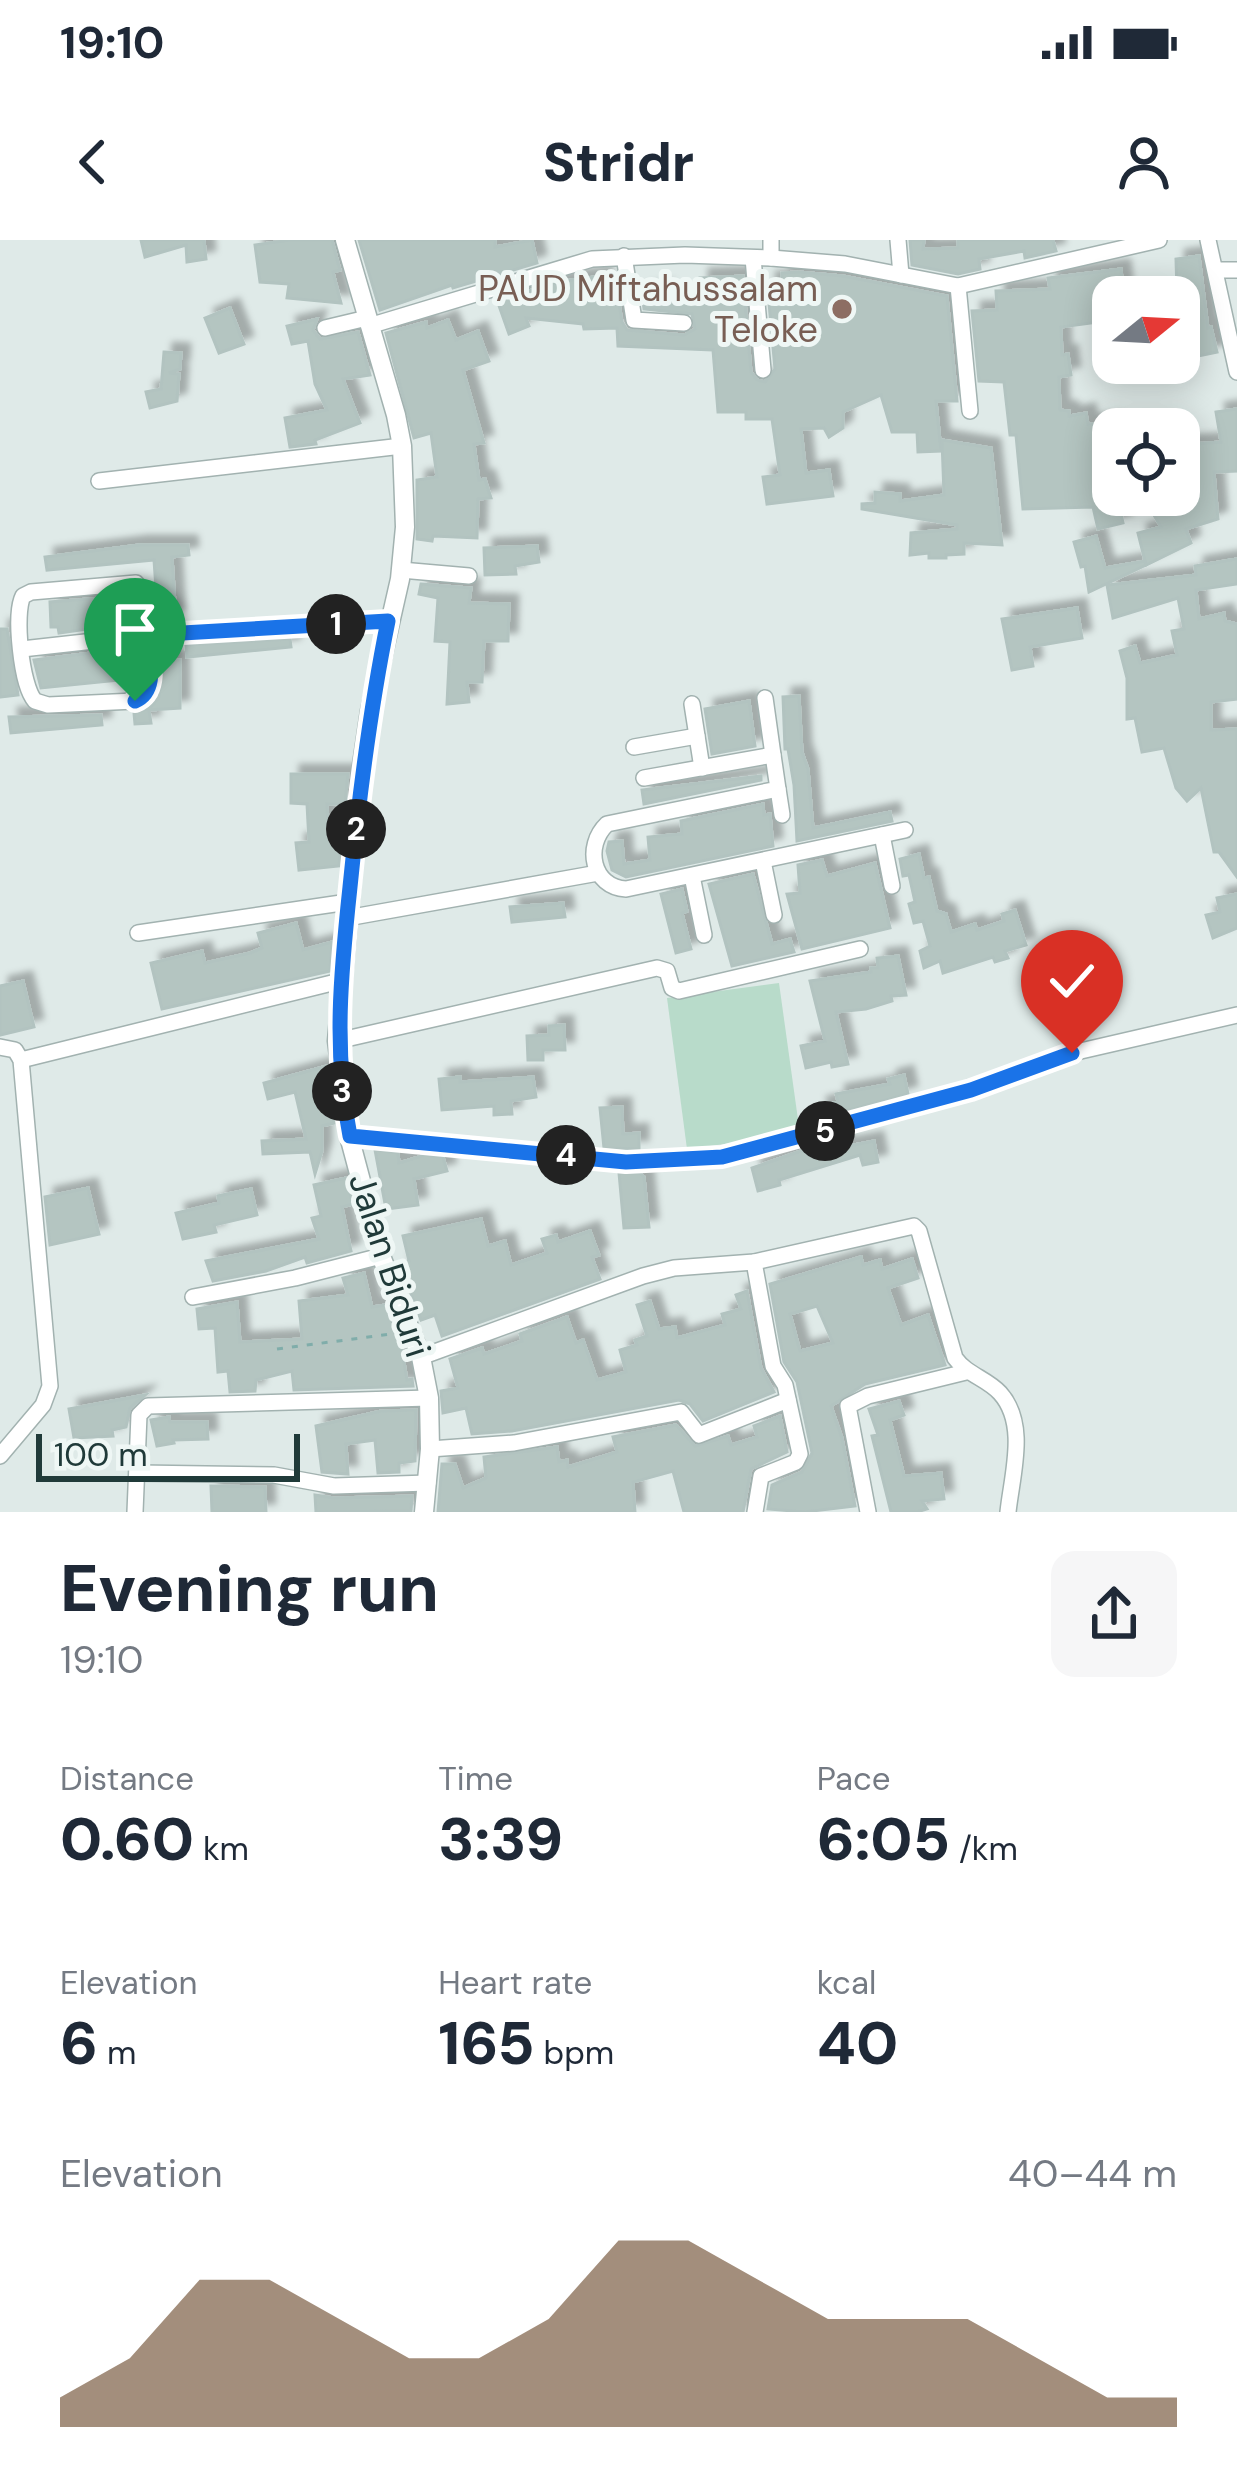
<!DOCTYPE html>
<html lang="en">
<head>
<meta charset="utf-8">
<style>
  body { margin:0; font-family:"DM Sans",sans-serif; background:#f6f6f7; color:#1f2937; height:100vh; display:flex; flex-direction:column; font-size:45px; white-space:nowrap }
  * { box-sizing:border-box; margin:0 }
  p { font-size:39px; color:#747a83 }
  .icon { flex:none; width:66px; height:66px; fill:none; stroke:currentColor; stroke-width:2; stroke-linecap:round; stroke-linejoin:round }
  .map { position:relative; height:1272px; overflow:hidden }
  .drawer { display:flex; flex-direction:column; background:#fff; flex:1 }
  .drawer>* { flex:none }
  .needle { width:78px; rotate:72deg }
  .buttons { position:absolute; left:1092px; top:36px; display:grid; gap:24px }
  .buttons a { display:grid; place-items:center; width:108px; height:108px; border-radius:24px; background:#fff; box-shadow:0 6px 30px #0003; font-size:60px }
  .scale { position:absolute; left:36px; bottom:30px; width:264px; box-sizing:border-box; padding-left:12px; border:6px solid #203a39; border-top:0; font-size:33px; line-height:42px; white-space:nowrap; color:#203a39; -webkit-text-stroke:9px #eff7f5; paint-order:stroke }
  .pin { position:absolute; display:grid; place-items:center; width:102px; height:102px; color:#fff; margin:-123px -51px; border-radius:50% 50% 50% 0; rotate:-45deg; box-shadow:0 0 12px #0007 }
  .pin .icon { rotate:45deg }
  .km { position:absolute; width:60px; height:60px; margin:-30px; border-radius:50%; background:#222; color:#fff; font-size:33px; line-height:60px; text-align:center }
  .round { display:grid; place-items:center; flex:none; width:126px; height:126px; border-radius:24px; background:#f6f6f7 }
  .headline { display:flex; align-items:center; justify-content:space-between; height:204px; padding:0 60px }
  h1 { font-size:66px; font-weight:800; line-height:90px }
  .figures { display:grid; grid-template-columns:repeat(3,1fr); gap:18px; height:204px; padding:12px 60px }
  .figures div { display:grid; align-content:center }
  .figures b { font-size:60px; font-weight:800 }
  .figures small { font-size:33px; font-weight:400 }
  .figures p { font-size:33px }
  .chart { height:336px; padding:24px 60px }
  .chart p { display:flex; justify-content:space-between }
  .chart svg { width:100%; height:216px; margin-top:12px; fill:#7d5f45; opacity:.7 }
  .status { display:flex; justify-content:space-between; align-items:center; height:84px; padding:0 60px; background:#fff; direction:ltr }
  .status svg { height:33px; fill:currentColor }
  header { display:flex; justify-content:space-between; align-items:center; height:156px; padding:0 60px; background:#fff; font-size:54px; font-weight:800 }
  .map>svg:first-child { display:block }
  .green { fill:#b8dbca }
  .building { fill:#b4c5c1; stroke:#b2c3c0; stroke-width:3; fill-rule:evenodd; filter:url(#shadow) }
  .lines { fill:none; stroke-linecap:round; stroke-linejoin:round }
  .minor-casing { stroke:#a2b2b0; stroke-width:18 }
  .tertiary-casing { stroke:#a2b2b0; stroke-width:21 }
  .path { stroke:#80adaa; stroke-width:3; stroke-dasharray:6 9; stroke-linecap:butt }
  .minor { stroke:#fff; stroke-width:15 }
  .tertiary { stroke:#fff; stroke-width:18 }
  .route-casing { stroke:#fff; stroke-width:24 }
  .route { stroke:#1a73e8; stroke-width:15 }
  .education-dot { fill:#8d6e63; stroke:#eff7f5; stroke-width:4.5 }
  .labels { text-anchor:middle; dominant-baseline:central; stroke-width:10; stroke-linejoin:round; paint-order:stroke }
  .education-label { font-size:36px; fill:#785e54; stroke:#eff7f5; text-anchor:end }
  .street-label { font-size:36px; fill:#203a39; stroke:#eff7f5 }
</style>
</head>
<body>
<div class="status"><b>19:10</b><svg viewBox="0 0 49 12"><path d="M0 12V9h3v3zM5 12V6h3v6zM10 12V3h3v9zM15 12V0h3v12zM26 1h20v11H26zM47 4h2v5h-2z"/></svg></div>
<header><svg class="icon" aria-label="back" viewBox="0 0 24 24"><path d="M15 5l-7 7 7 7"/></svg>Stridr<svg class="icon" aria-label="person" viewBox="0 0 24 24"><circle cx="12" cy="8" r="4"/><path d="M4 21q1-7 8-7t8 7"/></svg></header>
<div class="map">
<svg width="1237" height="1272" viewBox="0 0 1237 1272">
  <defs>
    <filter id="shadow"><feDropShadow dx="9" dy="-9" stdDeviation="3" flood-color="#0004"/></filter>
  </defs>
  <rect width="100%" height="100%" fill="#dfeae8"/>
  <!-- green -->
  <path class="green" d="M779 743 800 894 687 909 667 758Z"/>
  <!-- building -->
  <g class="building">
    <path d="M141 0H204L206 19 187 22 186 5 145 17Z"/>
    <path d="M290 0H332L340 30 333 32 341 63 287 58 289 44 260 42 255 5Z"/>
    <path d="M359 0H495V7L532 0 537 23 453 48 452 45 380 70Z"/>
    <path d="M910 0H924L923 9 958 8V0H1053L1056 11 1025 18 1024 11 979 19 980 29 958 34 912 25Z"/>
    <path d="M1199 16 1208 88 1211 87 1217 112 1179 120 1176 19Z"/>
    <path d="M1121 29 1124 57H1113V80L1061 87 1062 115 1068 114 1071 135 1059 137 1060 170 1069 171V176L1086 173 1088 184 1113 183V255H1117L1123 283 1098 289 1093 267 1023 269 1016 195H1010L1004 142 979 141 972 71 997 70 996 51 1050 49 1048 38Z"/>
    <path d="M799 32 843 36 947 56 957 161H936L941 211 918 212 917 192H892L881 155 843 172V188L829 197 824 188 801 189 806 233 829 230 833 256 767 264 763 237 780 235 772 179H746V172H718L713 110 618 106 617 88 584 89 583 84 526 78 529 86 509 94 497 60 563 41 603 36 605 49 617 50 622 82 627 90 684 95 695 89 692 74 644 69 642 53 664 50 665 58H695L700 56V38L743 36 751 132 757 140 765 142 775 129 767 41 782 40V33Z"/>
    <path d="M230 68 244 104 219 113 205 78Z"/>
    <path d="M317 79 313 90 320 99 358 92 370 135 343 139 360 183 315 200 316 204 290 207 285 178 327 170 315 144 308 101 292 104 287 86Z"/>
    <path d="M448 80 456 100 478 91 489 121 463 130 484 203 474 204 479 240 485 239 491 258 478 259 477 298 433 296 432 301 417 299V240L437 237 431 193 414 198 386 93 426 82 427 88Z"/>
    <path d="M164 112 181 113 180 129 169 133 179 134 177 161 150 168 146 152 161 149Z"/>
    <path d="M1237 169V231L1214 232 1218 279 1186 289 1191 303 1146 325 1138 293 1161 287 1142 255H1179V205L1221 202 1216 172Z"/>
    <path d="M942 200 991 208 1002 305 964 303V314L946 315V318H929V313L910 315 911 293 957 289V285L862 269V264L875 263V252L900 254V261L944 255Z"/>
    <path d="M1096 296 1105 328 1145 321 1146 325 1089 352 1085 326 1081 327 1074 302Z"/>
    <path d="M139 305H188L189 315 172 317 176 378H158L154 320 47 330 45 317Z"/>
    <path d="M537 306 539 322 515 326 516 334 485 335 484 308Z"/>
    <path d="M1237 319V344L1196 350 1199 379 1224 373 1225 381 1237 384V459L1211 462V490L1237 489V637L1219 612H1214L1201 548 1187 561 1176 548 1164 508 1142 512 1135 478 1127 479V438L1120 411 1135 406 1140 423 1177 415 1172 391 1184 389 1178 358 1113 378 1107 345 1196 335 1195 326Z"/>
    <path d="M421 344 471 348 469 363 509 364 508 401H484L482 442H467L469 462 447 464 450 402 435 401 438 358 419 354Z"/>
    <path d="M114 357 115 385 59 393 58 387H51L50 362Z"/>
    <path d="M1077 368 1082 398 1030 407 1033 426 1012 430 1002 379Z"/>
    <path d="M0 389H7L18 455 0 457Z"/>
    <path d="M290 399 291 407 187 417 186 405Z"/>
    <path d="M99 412 138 414 137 448 132 449 129 439 41 448 34 420Z"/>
    <path d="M180 420V468L149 470 151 483 135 484 134 473 150 468 159 457 163 421Z"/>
    <path d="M799 456 802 512 808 529 813 588 890 572 892 581 797 601 794 545 788 509H785L783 457Z"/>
    <path d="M749 461 755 506 712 514 705 469Z"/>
    <path d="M101 475 102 485 11 493 9 477Z"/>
    <path d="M291 534H348L345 564H327L329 599 341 598 339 626 299 630 296 603 309 602 307 564 291 563Z"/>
    <path d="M761 536V540L644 564 642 550Z"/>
    <path d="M763 564 764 575 770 574 773 606 626 637 612 630 607 611 609 602 622 601 624 624 650 620 648 597 682 594 681 581Z"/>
    <path d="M919 614 924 638 929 637 937 671 946 674 951 692 975 684 977 690 1004 681 1002 674 1015 670 1026 705 1005 711 1008 718 995 722 993 717 943 733 940 721 924 728 920 711 930 706 923 681 914 683 909 664 915 662 909 635 903 636 900 619Z"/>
    <path d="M822 620 827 636 875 623 890 688 802 709 787 654 800 653 798 625Z"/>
    <path d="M753 634 772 704 790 699 794 712 732 726 709 644Z"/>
    <path d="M682 649 687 671 682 673 691 709 676 713 661 654Z"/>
    <path d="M1237 654V688L1213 698 1206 675 1220 672 1217 658Z"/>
    <path d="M563 663 565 677 512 682 510 667Z"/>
    <path d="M296 683 303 710 332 702 330 731 162 769 151 723 202 711 205 723 250 713 262 708 258 693Z"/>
    <path d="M898 716 906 755 891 756 892 761 866 769 836 772 848 824 832 827 831 822 806 828 801 806 825 801 810 741 871 732V728H878L877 718Z"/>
    <path d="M23 741 34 787 0 795V746Z"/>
    <path d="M564 785 565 810H543V820H528L527 796 549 795V786Z"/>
    <path d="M327 826 334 883 322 886V911L315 934 310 912 263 914 262 901 306 899 295 852 268 859 264 843Z"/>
    <path d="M904 835 908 854 820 878 818 866 838 862 836 854 890 844 888 839Z"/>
    <path d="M460 837V842L533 837 536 857 511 861 512 874 494 875V866L442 870 439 839Z"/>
    <path d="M622 867 623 894 639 893V909L604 908 600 868Z"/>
    <path d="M841 897 843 907 874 901 878 922 863 925 860 915 779 940 780 945 758 951 752 928Z"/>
    <path d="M375 910 398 913 399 923 425 915 443 917 447 931 414 939 418 965 386 969Z"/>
    <path d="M619 933H640L644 937 649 987 624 988Z"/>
    <path d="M346 938 353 964 342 967 351 1011 307 1023 305 1017 266 1031 213 1041 206 1021 319 999 312 978 321 976 314 945Z"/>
    <path d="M88 948 99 994 50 1005 45 957Z"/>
    <path d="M251 949 257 975 214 985 216 992 183 999 176 973 219 963 218 956Z"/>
    <path d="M481 979 488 1006 505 1001 511 1025 547 1013 542 999 556 995 558 1002 590 991 599 1015 592 1017 600 1039 442 1096 435 1075 421 1080 411 1054 401 1023 409 1021 403 996Z"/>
    <path d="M861 1017 863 1025 880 1020 882 1029 912 1019 918 1038 888 1048 901 1085 928 1075 945 1125 865 1144 831 1166 842 1198 855 1266 804 1272 768 1269 772 1245 802 1232 812 1213 797 1142 784 1122 770 1044ZM817 1066 833 1103 800 1111 790 1074Z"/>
    <path d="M364 1033 372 1067 386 1065 401 1104 407 1140 412 1139 413 1146 294 1150 292 1131 256 1140 255 1151 230 1152 228 1131 218 1132 215 1088 199 1089 197 1069 237 1062 240 1102 302 1099 299 1061 348 1055 343 1038Z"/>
    <path d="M747 1051 761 1128 774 1152 703 1181 690 1164 679 1160 512 1191 472 1194 466 1168 443 1173 441 1151 458 1148 450 1119 482 1108 484 1114 522 1101 520 1094 567 1077 576 1103 583 1100 597 1140 626 1132 620 1110 637 1105 635 1100 647 1096 637 1065 650 1061 659 1089 675 1087 677 1098 725 1085 722 1074 741 1069 736 1055Z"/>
    <path d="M145 1155 130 1168 126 1187 112 1190 113 1196 74 1198 69 1169Z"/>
    <path d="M899 1161 904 1175 890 1180 904 1236 941 1233 944 1259 922 1261 927 1269 917 1272H891L872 1196 878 1195 869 1169Z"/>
    <path d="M416 1170 415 1221 399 1223V1232L378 1233 375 1200 346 1204 348 1234 322 1232 316 1186 381 1171Z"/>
    <path d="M780 1176 787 1212 751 1229 743 1272H684L673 1231 633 1242 635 1272H438L442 1224H455L463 1248 486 1238 484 1217 557 1207 559 1222 567 1220 568 1227 617 1212 613 1197 676 1185 695 1206 728 1196 731 1205 757 1197 754 1186Z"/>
    <path d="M169 1177 170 1182H207L208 1199 173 1200 174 1203 157 1206 151 1180Z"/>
    <path d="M211 1246 265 1247 266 1272H212Z"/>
    <path d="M315 1255 334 1258 412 1256 411 1271 316 1272Z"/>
  </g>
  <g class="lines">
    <!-- minor casing -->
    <g class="minor-casing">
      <g id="minor">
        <path d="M771 0V18"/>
        <path d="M898 0 901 35"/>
        <path d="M1208 0 1237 132"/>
        <path d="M624 16 634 80 684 83"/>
        <path d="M753 18 763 130"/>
        <path d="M1218 30H1237"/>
        <path d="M958 46 970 171"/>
        <path d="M369 86 592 19 685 15 771 18 845 24 958 46 1159 0"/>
        <path d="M325 88 367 78"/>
        <path d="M99 241 402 206"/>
        <path d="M401 330 469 336"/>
        <path d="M136 343 141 349C145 372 157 428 149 449 146 459 143 458 135 461L48 465 35 461C21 445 14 374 23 356L31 352Z"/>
        <path d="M22 409 148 395 389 381"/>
        <path d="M765 458 773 515"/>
        <path d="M692 464 702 528"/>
        <path d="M634 507 697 496"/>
        <path d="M644 538 773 515 778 549 607 584C584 606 592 647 626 649L905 590"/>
        <path d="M778 549 782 575"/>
        <path d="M882 595 892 646"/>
        <path d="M763 621 774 675"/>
        <path d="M692 636 704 695"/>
        <path d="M347 678 598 633"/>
        <path d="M138 693 348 662"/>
        <path d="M337 801 657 728 667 731 672 748 679 751 860 709"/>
        <path d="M0 807 15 810 21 820 50 1146 43 1165 0 1216"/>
        <path d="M21 820 340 741"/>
        <path d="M349 896 627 922 722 917 971 850 1072 813 1237 775"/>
        <path d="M754 1022 773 1126 785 1145 800 1214 796 1222 761 1236 755 1272"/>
        <path d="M193 1057 295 1038 381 1016"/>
        <path d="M421 1117 643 1036 674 1028 754 1022 914 986 919 991 955 1118C967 1135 986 1138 1000 1153 1028 1184 1012 1234 1008 1272"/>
        <path d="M430 1209 514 1203 681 1172 699 1195 788 1160"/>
        <path d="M139 1233 274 1235 334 1246 428 1243"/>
        <path d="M135 1272 139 1175 148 1166 429 1158"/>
        <path d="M868 1272 848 1166 868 1156 966 1132"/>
      </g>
    </g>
    <!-- tertiary casing -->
    <g class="tertiary-casing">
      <path id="tertiary" d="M345 0 396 175 402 206 405 287 400 339 370 471 362 525 337 801 349 896 381 1016 421 1117 429 1158 430 1209 424 1272"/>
    </g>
    <!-- path -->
    <path class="path" d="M277 1109 391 1094"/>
    <!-- minor -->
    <use href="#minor" class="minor"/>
    <!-- tertiary -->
    <use href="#tertiary" class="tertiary"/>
  </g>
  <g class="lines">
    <!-- route casing -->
    <g class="route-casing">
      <path id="route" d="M135 461C159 451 149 418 148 395L388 381C370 469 359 557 350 647 341 731 333 811 350 896L626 922 722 917 971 850 1072 813"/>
    </g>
    <!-- route -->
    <use href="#route" class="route"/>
  </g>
  <!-- markers -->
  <circle class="education-dot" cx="842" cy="69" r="12"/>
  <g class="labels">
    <!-- education labels -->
    <g class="education-label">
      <text x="818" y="48">PAUD Miftahussalam<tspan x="818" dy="41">Teloke</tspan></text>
    </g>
    <!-- street labels -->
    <g class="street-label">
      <text transform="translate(390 1025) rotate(72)">Jalan Biduri</text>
    </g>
  </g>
</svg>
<div class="buttons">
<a><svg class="needle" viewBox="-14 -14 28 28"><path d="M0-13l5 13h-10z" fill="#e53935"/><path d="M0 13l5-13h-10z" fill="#747a83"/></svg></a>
<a><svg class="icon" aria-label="locate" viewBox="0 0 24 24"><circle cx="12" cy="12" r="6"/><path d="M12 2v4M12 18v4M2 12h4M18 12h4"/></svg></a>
</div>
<div class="scale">100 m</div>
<div class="pin" style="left:135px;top:461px;background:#1e9e55"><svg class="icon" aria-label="arrive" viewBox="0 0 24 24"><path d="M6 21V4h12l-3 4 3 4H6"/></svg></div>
<div class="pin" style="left:1072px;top:813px;background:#d93025"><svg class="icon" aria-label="check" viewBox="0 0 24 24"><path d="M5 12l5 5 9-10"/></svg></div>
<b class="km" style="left:336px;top:384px">1</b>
<b class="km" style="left:356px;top:589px">2</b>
<b class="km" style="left:342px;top:851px">3</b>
<b class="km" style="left:566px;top:915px">4</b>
<b class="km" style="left:825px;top:891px">5</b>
</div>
<section class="drawer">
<div class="headline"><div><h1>Evening run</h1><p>19:10</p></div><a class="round"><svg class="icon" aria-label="share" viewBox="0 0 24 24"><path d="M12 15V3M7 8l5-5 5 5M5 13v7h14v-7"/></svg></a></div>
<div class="figures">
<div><p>Distance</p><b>0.60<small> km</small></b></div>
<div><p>Time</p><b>3:39</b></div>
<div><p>Pace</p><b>6:05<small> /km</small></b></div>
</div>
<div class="figures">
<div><p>Elevation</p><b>6<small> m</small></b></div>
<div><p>Heart rate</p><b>165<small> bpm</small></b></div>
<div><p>kcal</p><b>40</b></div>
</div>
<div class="chart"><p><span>Elevation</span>40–44 m</p>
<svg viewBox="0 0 160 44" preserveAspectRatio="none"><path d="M0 44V38L10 30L20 14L30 14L40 22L50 30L60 30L70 22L80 6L90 6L100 14L110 22L120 22L130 22L140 30L150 38L160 38V44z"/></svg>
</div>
</section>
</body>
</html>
